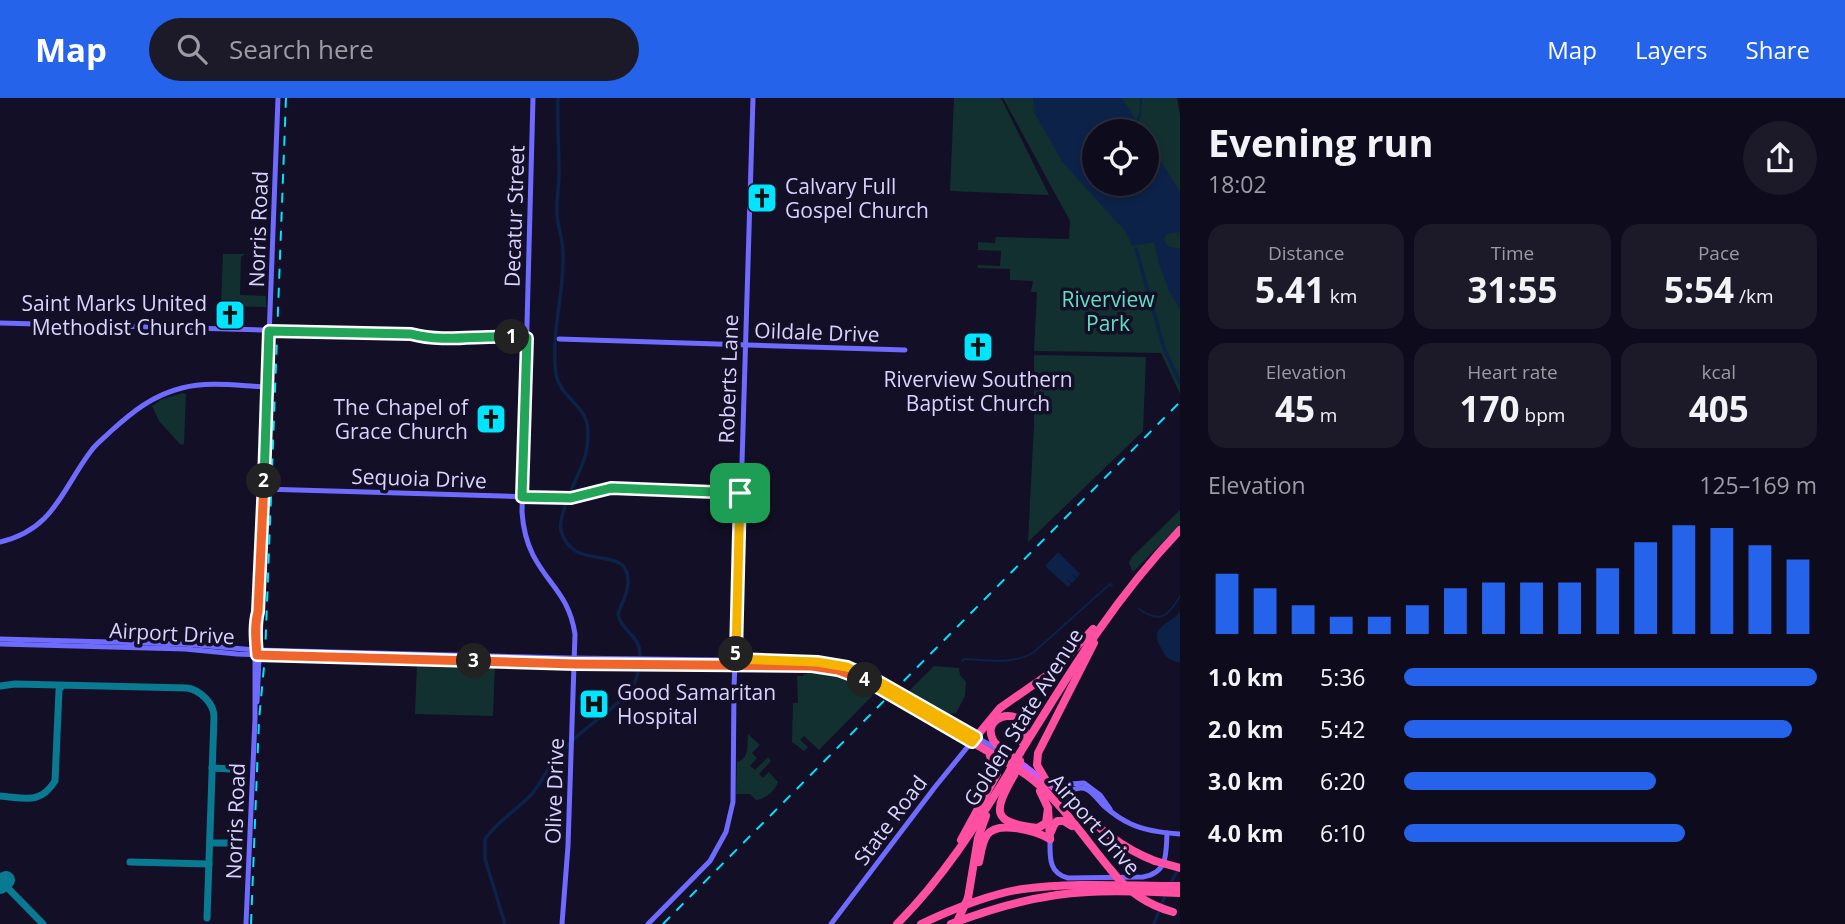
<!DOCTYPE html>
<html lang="en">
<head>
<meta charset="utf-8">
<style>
  body { margin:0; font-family:"Open Sans",sans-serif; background:#1c1929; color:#f1f3f6; height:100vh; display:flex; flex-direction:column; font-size:26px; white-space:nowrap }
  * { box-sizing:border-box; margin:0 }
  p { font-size:23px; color:#9b9ba3 }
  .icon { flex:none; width:38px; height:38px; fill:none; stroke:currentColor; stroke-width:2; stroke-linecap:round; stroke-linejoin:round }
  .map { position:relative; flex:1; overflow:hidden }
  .drawer { display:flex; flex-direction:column; background:#0e0b1c; width:665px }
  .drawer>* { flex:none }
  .controls { position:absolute; left:1082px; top:21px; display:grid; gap:14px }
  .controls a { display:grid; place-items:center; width:77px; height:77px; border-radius:50%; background:#0e0b1c; box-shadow:0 4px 10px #0003,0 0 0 2px #2e2b3b; font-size:35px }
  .pin { position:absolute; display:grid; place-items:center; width:60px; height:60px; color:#fff; margin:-30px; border-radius:14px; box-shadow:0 4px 10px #0006 }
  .km { position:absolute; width:35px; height:35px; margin:-18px; border-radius:50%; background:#222; color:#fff; font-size:19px; line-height:35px; text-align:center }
  .round { display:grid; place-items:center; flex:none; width:74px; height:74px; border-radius:37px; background:#1c1929 }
  .headline { display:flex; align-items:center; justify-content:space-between; height:119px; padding:0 28px }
  h1 { font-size:38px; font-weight:700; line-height:52px }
  .stats { display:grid; grid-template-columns:repeat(3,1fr); gap:10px; height:119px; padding:7px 28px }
  .stats div { display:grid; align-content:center; border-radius:18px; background:#1c1929; text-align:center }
  .stats b { font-size:35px; font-weight:700 }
  .stats small { font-size:19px; font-weight:400 }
  .stats p { font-size:19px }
  .chart { height:196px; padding:14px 28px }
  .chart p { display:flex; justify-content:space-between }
  .chart svg { width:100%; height:126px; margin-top:7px; stroke:#2563eb; stroke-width:6 }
  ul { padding:0 28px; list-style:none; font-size:23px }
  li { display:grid; grid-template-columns:112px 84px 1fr; align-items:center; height:52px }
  li i { height:18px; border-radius:9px; background:#2563eb }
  header { display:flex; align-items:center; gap:42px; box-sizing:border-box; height:98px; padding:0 35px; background:#2563eb; color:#fff }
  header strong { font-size:33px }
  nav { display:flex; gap:38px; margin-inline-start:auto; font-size:24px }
  .search { width:490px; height:63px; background:#1c1929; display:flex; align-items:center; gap:18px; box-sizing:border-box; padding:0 24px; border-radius:38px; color:#9b9ba3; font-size:26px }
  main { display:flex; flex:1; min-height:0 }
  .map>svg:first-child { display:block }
  .green { fill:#12302f; fill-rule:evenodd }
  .water { fill:#0c2248 }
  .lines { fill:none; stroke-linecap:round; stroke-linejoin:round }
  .stream { stroke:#0c2248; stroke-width:2 }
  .canal { stroke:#0c2248; stroke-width:3.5 }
  .taxiway { stroke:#0a7a92; stroke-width:7 }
  .runway { stroke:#0a7a92; stroke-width:18 }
  .secondary { stroke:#6f6bff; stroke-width:5 }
  .primary { stroke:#c25bff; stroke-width:6 }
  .highway { stroke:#ff4fa3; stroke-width:8 }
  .rail { stroke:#00e5ff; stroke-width:2; stroke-dasharray:10 9; stroke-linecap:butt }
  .highway-bridge { stroke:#ff4fa3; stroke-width:8 }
  .split-1-casing { stroke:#fff; stroke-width:14 }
  .split-2-casing { stroke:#fff; stroke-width:14 }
  .split-3-casing { stroke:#fff; stroke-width:14 }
  .split-4-casing { stroke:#fff; stroke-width:14 }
  .split-5-casing { stroke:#fff; stroke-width:14 }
  .split-6-casing { stroke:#fff; stroke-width:14 }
  .split-1 { stroke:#22a559; stroke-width:9 }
  .split-2 { stroke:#22a559; stroke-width:9 }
  .split-3 { stroke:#f0652b; stroke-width:9 }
  .split-4 { stroke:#f0652b; stroke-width:9 }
  .split-5 { stroke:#f5b400; stroke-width:9 }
  .split-6 { stroke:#f5b400; stroke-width:9 }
  .labels { text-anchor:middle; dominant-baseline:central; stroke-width:7; stroke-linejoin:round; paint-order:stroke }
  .poi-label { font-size:21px; fill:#d9d4ff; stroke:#130f26; text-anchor:start }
  .street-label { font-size:21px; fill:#d9d4ff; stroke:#130f26 }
  .park-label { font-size:21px; fill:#5fe0c0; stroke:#130f26 }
</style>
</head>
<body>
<header>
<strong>Map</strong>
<div class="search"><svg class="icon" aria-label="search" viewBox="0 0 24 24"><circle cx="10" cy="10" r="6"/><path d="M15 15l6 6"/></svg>Search here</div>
<nav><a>Map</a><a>Layers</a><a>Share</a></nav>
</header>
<main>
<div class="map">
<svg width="1180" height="826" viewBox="0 0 1180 826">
  <rect width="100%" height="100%" fill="#130f26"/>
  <!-- green -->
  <g class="green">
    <path d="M954 0H1001L1049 97 950 93Z"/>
    <path d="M1003 0H1177L1180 17V296L1161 255 1034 253 1037 194H1031L1033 183 1010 182V171L978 170V167L1000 168 1001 153 978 152V144L995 145 996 139 1069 141 1070 123ZM1094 33H1146V86H1094Z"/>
    <path d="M223 156H245L241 159 240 197 266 198V209L221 208Z"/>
    <path d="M1034 257 1146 259 1143 333 1028 444 1034 326Z"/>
    <path d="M183 295 186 296 184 345 183 347 180 346 159 323 152 308 162 301Z"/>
    <path d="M1180 412V427L1133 474 1129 465 1132 459Z"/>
    <path d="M417 565 495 567 493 618 415 616Z"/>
    <path d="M934 568 959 570 960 577 966 584 965 598 956 615 949 616 908 594Z"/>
    <path d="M807 572C829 574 850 580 870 590L873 593 872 598 819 652 804 638 800 642 808 649 804 653 792 644 793 605H798L797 578H803L804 576H807Z"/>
    <path d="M748 636 760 647 752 655 757 660 750 668 755 672 768 659 771 663 759 676 763 680 769 674 778 684C775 693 766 701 756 702L750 696H736L737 664C750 660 747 647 748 636Z"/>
  </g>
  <!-- water -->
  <g class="water">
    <path d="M1033 0H1122L1143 33H1094V86H1146V39L1180 94V134L1167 136 1164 141 1167 148 1180 151V211L1169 193 1159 166 1154 144 1132 148 1126 134 1063 65 1034 14Z"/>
    <path d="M1058 454 1080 476 1077 480 1071 475 1076 481 1072 485 1066 480 1071 486 1068 489 1045 468Z"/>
    <path d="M1180 514V564H1178C1168 562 1165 558 1161 550 1148 528 1169 527 1180 514Z"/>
  </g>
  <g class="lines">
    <!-- stream -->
    <g class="stream">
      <path d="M1136 26 1140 17 1141 0"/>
      <path d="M1139 511C1160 526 1169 518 1180 498"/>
      <path d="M962 563 964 561C988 562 1014 567 1034 554L1110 486 1112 488"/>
    </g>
    <!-- canal -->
    <g class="canal">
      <path d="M1136 151 1164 250 1180 285"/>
      <path d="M1169 788 1179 770"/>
      <path d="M505 826 485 761V741C498 723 515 713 531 697 542 685 548 669 558 657 578 633 606 618 627 596 637 585 640 571 640 556 640 537 621 533 618 516 621 506 628 496 628 485 630 443 572 477 561 432 557 419 579 376 584 362 587 353 588 344 588 335 589 307 560 301 556 276 550 236 565 195 563 154 563 142 558 130 557 117 556 103 559 89 559 75 559 50 557 25 558 0"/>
      <path d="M1154 826 1166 795"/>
    </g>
    <!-- taxiway -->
    <g class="taxiway">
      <path d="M0 588 15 586 187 590C200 592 214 605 214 619L207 820"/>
      <path d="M212 670 231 671"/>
      <path d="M0 698C25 700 40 707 55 683L59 592 62 588"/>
      <path d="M210 745H229"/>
      <path d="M130 764 209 766"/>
      <path d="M0 782 43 826"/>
    </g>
    <!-- runway -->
    <path class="runway" d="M0 787 6 782"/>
    <!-- secondary -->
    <g class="secondary">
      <path d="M533 0 522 414C523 429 526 443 533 457 549 488 569 497 575 536L568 748 562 826"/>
      <path d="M0 225 411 236 425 240 467 241 484 238 527 240"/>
      <path d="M559 241 905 252"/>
      <path d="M263 391 571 400 611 390 740 395"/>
      <path d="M0 444C54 432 62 391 91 353 96 346 104 340 110 334 132 314 153 297 182 290 209 283 239 288 267 289"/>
      <path d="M0 541 184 546 257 552 569 560 807 563 838 567 865 576 997 651"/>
      <path d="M0 546 185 551 237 556 321 559 569 566H742L819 569 838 572 863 581 972 644"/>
      <path d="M257 552 260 550 261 518 258 514"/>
      <path d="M257 557 259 561 257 604"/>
      <path d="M1060 696 1071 686 1084 685 1100 697 1110 711"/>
      <path d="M1070 703 1073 692C1088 685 1094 698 1104 708 1111 714 1122 722 1131 726 1146 733 1164 735 1180 736"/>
      <path d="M1050 741C1050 758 1048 775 1068 780L1143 779C1168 775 1166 756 1167 735"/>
      <path d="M246 826 255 621V560L257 557 256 520 258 514 260 479 278 0"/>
      <path d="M648 826 710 763 726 734 733 704 734 589 738 497 753 0"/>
      <path d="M831 826 935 689 974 641"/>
    </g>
    <!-- primary -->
    <path class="primary" d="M1017 662 1070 703"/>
    <!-- highway -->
    <g class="highway">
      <path d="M976 639 1000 610 1056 571 1093 531"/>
      <path d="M972 644C992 656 1014 667 1032 681 1060 703 1088 745 1111 772"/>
      <path d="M1020 655C1070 574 1114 501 1180 432"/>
      <path d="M1015 661C1009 655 997 650 993 642 984 624 1004 612 1019 621L1025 632 1022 644"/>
      <path d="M1014 677C993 714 991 725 1038 730L1046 725 1048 710"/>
      <path d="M1048 686 1037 667 1038 655 1094 545"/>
      <path d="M1040 693 1048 710 1050 741"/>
      <path d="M1070 703C1096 728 1121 750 1155 763"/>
      <path d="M1051 734 1054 727 1057 723H1064L1072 728"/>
      <path d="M961 742 997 676 998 669 990 658"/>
      <path d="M979 764C981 755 982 744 987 737 998 722 1036 733 1050 741"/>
      <path d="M968 800 978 740 986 718"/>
      <path d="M897 826C942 781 976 728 1009 674"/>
      <path d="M921 826C953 811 989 796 1023 791 1075 784 1128 788 1180 788"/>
      <path d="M951 826C995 809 1040 796 1088 794 1118 792 1149 794 1180 795"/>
    </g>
    <!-- rail -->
    <g class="rail">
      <path d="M251 826 259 622 265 558 286 0"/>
      <path d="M663 826 1180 304"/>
    </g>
    <!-- highway-bridge -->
    <g class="highway-bridge">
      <path d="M1009 674 1020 655"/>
      <path d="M1014 677 1020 663"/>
      <path d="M1155 763 1180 770"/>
      <path d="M1111 772C1127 793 1148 807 1173 814"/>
      <path d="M956 826 968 800"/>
    </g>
  </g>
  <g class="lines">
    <!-- split-1 casing -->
    <g class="split-1-casing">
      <path id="split-1" d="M512 239 527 240 522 399 571 400 611 390 740 395"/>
    </g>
    <!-- split-2 casing -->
    <g class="split-2-casing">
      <path id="split-2" d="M264 383 269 233 411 236C444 245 478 237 512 239"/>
    </g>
    <!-- split-3 casing -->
    <g class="split-3-casing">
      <path id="split-3" d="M264 383 258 514C254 528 256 544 257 557L474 563"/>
    </g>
    <!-- split-4 casing -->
    <g class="split-4-casing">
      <path id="split-4" d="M474 563 575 566 812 568 838 572 865 582"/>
    </g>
    <!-- split-5 casing -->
    <g class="split-5-casing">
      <path id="split-5" d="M736 556 735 561 817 564 847 569 876 582 976 639 972 644 865 582"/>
    </g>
    <!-- split-6 casing -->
    <g class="split-6-casing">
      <path id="split-6" d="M736 556 740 395"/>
    </g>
    <!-- split-1 -->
    <use href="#split-1" class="split-1"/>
    <!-- split-2 -->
    <use href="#split-2" class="split-2"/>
    <!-- split-3 -->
    <use href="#split-3" class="split-3"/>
    <!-- split-4 -->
    <use href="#split-4" class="split-4"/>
    <!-- split-5 -->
    <use href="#split-5" class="split-5"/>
    <!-- split-6 -->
    <use href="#split-6" class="split-6"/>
  </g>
  <!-- icons -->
  <defs>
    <g id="church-square" transform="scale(1.575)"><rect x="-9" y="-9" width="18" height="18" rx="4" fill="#00e5ff" stroke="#130f26"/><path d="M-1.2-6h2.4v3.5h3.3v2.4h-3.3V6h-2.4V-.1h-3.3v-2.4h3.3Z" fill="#111"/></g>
    <g id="hospital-square" transform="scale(1.575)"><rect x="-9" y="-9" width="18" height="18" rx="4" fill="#00e5ff" stroke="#130f26"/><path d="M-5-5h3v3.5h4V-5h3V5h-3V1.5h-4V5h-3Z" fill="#111"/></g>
  </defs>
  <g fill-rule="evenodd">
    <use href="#church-square" x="762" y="100"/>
    <use href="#church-square" x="230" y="217"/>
    <use href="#church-square" x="978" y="249"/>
    <use href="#church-square" x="491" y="321"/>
    <use href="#hospital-square" x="594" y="606"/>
  </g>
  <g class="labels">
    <!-- poi labels -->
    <g class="poi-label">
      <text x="785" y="88">Calvary Full<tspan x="785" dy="24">Gospel Church</tspan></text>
      <text x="207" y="205" text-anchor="end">Saint Marks United<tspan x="207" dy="24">Methodist Church</tspan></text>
      <text x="978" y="281" text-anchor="middle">Riverview Southern<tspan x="978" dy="24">Baptist Church</tspan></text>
      <text x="468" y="309" text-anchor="end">The Chapel of<tspan x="468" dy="24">Grace Church</tspan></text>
      <text x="617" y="594">Good Samaritan<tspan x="617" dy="24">Hospital</tspan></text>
    </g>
    <!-- street labels -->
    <g class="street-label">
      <text transform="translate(514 118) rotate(-88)">Decatur Street</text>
      <text transform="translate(258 131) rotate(-88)">Norris Road</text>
      <text transform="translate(817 234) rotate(2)">Oildale Drive</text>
      <text transform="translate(728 281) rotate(-88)">Roberts Lane</text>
      <text transform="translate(419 380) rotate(2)">Sequoia Drive</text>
      <text transform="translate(172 535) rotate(3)">Airport Drive</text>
      <text transform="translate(1023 619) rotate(-58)">Golden State Avenue</text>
      <text transform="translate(554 693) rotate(-88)">Olive Drive</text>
      <text transform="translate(890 722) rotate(-53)">State Road</text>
      <text transform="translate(235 723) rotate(-88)">Norris Road</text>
      <text transform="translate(1095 726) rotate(49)">Airport Drive</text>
    </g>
    <!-- park labels -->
    <g class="park-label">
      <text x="1108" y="201">Riverview<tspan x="1108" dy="24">Park</tspan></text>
    </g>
  </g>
</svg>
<div class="controls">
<a><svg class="icon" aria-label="locate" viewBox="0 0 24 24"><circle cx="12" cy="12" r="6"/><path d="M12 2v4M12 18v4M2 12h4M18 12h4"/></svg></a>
</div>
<div class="pin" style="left:740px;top:395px;background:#1e9e55"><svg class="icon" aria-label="arrive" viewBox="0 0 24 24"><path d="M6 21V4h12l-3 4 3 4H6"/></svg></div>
<b class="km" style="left:512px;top:239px">1</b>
<b class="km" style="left:264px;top:383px">2</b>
<b class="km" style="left:474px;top:563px">3</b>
<b class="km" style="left:865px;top:582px">4</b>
<b class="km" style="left:736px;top:556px">5</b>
</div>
<section class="drawer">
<div class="headline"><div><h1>Evening run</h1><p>18:02</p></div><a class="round"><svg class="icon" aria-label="share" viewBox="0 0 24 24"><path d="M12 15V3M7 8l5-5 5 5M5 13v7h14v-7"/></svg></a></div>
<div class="stats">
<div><p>Distance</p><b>5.41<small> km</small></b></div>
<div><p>Time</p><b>31:55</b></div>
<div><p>Pace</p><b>5:54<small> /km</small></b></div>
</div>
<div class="stats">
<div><p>Elevation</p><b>45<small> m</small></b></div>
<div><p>Heart rate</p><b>170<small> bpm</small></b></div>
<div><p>kcal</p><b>405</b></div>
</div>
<div class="chart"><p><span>Elevation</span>125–169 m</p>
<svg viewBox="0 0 160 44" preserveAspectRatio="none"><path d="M5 44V23M15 44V28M25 44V34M35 44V38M45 44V38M55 44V34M65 44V28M75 44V26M85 44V26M95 44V26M105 44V21M115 44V12M125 44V6M135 44V7M145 44V13M155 44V18"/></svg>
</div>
<ul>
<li><b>1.0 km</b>5:36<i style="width:100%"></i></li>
<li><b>2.0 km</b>5:42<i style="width:94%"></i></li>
<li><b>3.0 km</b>6:20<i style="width:61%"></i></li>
<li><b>4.0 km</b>6:10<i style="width:68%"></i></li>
</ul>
</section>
</main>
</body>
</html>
